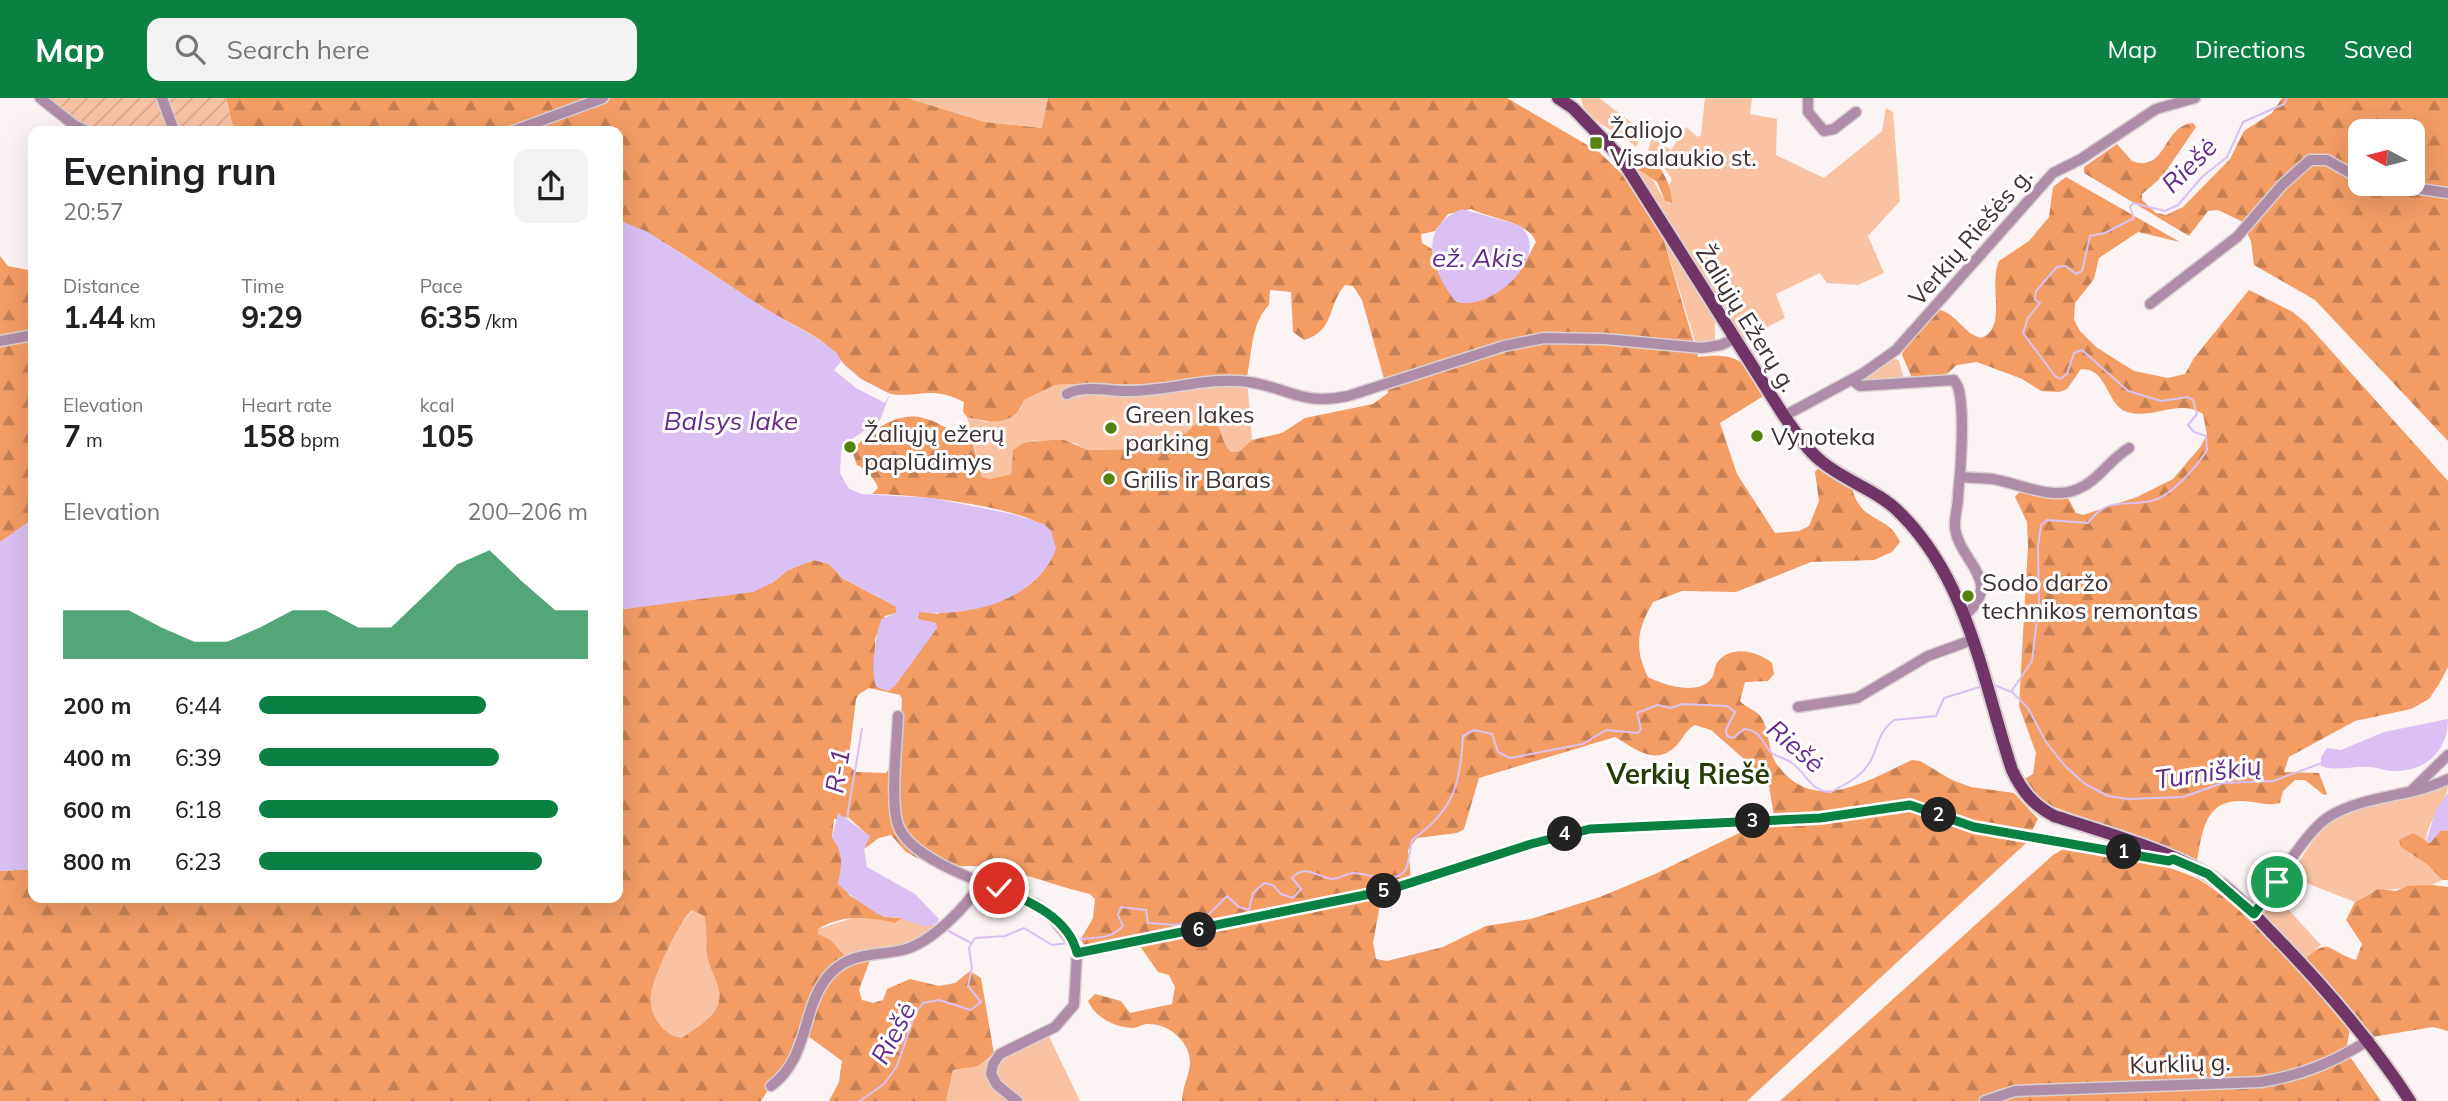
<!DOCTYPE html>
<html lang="en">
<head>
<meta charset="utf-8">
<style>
  body { margin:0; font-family:Mulish,sans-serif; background:#f2f2f2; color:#202124; height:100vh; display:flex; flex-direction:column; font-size:26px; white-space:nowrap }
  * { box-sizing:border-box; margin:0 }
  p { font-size:23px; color:#757577 }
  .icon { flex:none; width:38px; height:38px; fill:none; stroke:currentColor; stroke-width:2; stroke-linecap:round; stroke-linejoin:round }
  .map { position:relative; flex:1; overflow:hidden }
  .panel { position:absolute; left:28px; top:28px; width:595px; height:777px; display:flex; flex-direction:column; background:#fff; border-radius:14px; box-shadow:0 7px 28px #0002 }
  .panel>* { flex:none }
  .needle { width:46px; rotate:277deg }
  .buttons { position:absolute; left:2348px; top:21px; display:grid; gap:14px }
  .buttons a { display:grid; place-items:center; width:77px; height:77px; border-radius:14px; background:#fff; box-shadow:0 7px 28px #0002; font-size:35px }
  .pin { position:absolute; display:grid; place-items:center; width:60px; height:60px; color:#fff; margin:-30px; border:4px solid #fff; border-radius:50%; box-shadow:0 2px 7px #0007 }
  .km { position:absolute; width:35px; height:35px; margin:-18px; border-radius:50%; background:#222; color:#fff; font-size:19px; line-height:35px; text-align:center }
  .round { display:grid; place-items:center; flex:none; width:74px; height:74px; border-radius:14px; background:#f2f2f2 }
  .overview { display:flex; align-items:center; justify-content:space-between; height:119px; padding:0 35px }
  h1 { font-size:38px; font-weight:700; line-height:52px }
  .stats { display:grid; grid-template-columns:repeat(3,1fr); gap:10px; height:119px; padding:7px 35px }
  .stats div { display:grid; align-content:center }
  .stats b { font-size:30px; font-weight:700 }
  .stats small { font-size:19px; font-weight:400 }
  .stats p { font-size:19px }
  .chart { height:196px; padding:14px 35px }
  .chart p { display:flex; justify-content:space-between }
  .chart svg { width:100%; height:126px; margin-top:7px; fill:#0b8043; opacity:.7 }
  ul { padding:0 35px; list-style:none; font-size:23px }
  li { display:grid; grid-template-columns:112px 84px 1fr; align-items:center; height:52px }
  li i { height:18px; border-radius:9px; background:#0b8043 }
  header { display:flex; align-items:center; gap:42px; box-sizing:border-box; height:98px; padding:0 35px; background:#0b8043; color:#fff }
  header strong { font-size:33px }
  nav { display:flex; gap:38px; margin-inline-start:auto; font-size:24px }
  .search { width:490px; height:63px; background:#f2f2f2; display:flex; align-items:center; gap:18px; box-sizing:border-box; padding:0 24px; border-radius:14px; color:#757577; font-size:26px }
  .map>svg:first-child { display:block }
  .grass { fill:#f9c3a3 }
  .forest { fill:url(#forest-firs); fill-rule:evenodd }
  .garden { fill:url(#garden-furrows) }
  .water { fill:#dbc0f3 }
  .pier { fill:#fbf3f4 }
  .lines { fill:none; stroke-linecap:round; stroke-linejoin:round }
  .stream { stroke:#dbc0f3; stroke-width:2 }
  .minor-casing { stroke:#d9d0d1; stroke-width:13 }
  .major-casing { stroke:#d9d0d1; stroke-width:16 }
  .minor { stroke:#af8ca7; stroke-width:10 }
  .major { stroke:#713466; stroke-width:12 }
  .route-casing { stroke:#fff; stroke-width:14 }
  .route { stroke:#0b8043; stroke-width:9 }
  .poi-dot { fill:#55820f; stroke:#fff; stroke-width:2.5 }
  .labels { text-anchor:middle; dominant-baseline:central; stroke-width:6; stroke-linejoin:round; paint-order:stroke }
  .poi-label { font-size:24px; fill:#3f3034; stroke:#fff; text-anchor:start }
  .street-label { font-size:24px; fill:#3f3034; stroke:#fff }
  .water-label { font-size:26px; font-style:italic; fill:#642a8b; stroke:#fff }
  .quarter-label { font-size:28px; font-weight:bold; fill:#263c08; stroke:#fff }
</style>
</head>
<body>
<header>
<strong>Map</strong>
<div class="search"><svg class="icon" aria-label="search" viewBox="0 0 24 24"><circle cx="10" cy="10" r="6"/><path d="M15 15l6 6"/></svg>Search here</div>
<nav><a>Map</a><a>Directions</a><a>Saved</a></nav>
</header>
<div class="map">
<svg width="2448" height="1003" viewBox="0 0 2448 1003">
  <defs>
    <pattern id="forest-firs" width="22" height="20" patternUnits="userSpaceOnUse" patternTransform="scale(1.75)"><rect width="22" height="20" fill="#f39c64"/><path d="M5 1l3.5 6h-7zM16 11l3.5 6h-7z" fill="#c68053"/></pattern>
    <pattern id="garden-furrows" width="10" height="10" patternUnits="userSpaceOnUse" patternTransform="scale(1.75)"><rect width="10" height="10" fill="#f9c3a3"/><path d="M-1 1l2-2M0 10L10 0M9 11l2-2" fill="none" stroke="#d6a88d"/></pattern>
  </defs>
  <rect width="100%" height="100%" fill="#fbf3f4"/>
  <!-- grass -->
  <g class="grass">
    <path d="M907 0H1048L1043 30 985 24Z"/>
    <path d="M1581 0H1599L1643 33 1636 49C1619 33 1583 23 1581 0Z"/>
    <path d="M1705 0H1752L1750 16 1777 21 1776 57 1824 80 1882 33 1886 10 1893 14 1900 103 1868 138 1884 175 1858 187 1827 185 1820 175 1776 196 1785 220 1742 242 1724 207 1705 188 1638 74V71C1659 79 1656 98 1670 106L1669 87 1672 82 1662 66 1648 52 1652 40 1671 52 1686 29 1698 39 1701 37Z"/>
    <path d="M1660 129 1715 220V246H1696Z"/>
    <path d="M1893 259 1899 263 1904 281 1861 286 1860 282Z"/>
    <path d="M1247 279 1252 342 1240 353 1231 354C1221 344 1221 329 1213 316L1206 317 1181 339 1142 351 1088 352 1074 345 1013 352 1011 376 990 381 982 379 967 319 986 324 1020 312 1024 302 1055 287 1068 286H1165Z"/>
    <path d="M2448 686C2448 706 2426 722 2426 744L2412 735 2401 749 2428 767 2442 782C2425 792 2399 790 2381 792 2372 792 2362 800 2355 804L2296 781 2293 773C2305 755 2316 734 2334 722 2359 705 2415 703 2448 686Z"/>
    <path d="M2289 777 2285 808 2321 847 2305 861 2263 817Z"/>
    <path d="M693 812 704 818C708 832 705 844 707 857 709 869 715 878 718 889 726 915 699 927 682 940 663 938 648 915 651 895 654 877 679 824 693 812Z"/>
    <path d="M856 819H871L895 825 902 820 919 826 934 827 935 832 908 847 844 857 831 842 818 836V831Z"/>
    <path d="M1047 934 1080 1003H946L953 972C984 967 1017 947 1047 934Z"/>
  </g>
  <!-- forest -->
  <g class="forest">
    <path d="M226 0H596L602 5 611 0H907L985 24 1042 30 1048 0H1507L1599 54 1628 82 1660 129 1698 259C1740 254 1744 263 1765 297L1720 325 1737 376 1775 435 1799 433 1809 428 1819 403 1815 374 1820 368 1851 386C1859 427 1888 415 1900 444L1892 454 1874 462 1811 464 1736 494 1682 493 1653 504C1637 532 1634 550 1648 579 1663 587 1698 598 1711 581 1715 577 1714 569 1717 565 1730 546 1758 553 1772 565L1774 576 1768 583 1745 584 1740 603C1746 610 1756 612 1761 619 1770 632 1767 651 1776 665 1813 719 1868 682 1912 662L1920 663 1952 682 1971 689 2014 695 2038 721 2025 746 1747 1003H1182C1182 990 1189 978 1190 966 1191 944 1169 925 1147 926 1142 926 1137 930 1132 930 1114 929 1095 919 1088 903L1095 896 1121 903 1130 915 1172 906 1175 889 1169 877 1158 874 1133 838 1084 848 1081 841 1093 820 1095 801 1090 796C1040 785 991 758 940 772L906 754 891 737 879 740 864 751 869 738 848 719 834 721 832 739C842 753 845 761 840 778L849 797 885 819 902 820 895 825C870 819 842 816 818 831V836L831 842 844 857 874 851 859 892 862 902 873 905 883 902 887 891 910 881 939 888 955 885 970 873 981 880 994 956 978 968 953 972 946 1003H829L839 984 842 963 804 935 761 1003H0V773L33 771V800H618V512L772 485 788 472 814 462 830 466 842 480 897 509 896 515 885 518 875 541 876 588 888 593 937 530 918 521 919 513 938 516 1051 433C1024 408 911 396 872 396L878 390C876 382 865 370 857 367L852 353C868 334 898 313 923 320 944 325 942 334 969 332L982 379 990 381 1011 376 1013 352 1024 345 1053 342H1064L1088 352 1142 351 1181 339 1206 317 1213 316C1221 329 1221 344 1231 354L1240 353 1252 342 1282 335 1305 320 1373 306 1388 295 1362 202 1353 188 1345 187C1326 209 1336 232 1304 242L1293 234 1291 194 1270 192 1269 207C1251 225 1252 255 1247 279L1165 286H1068L1055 287 1024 302C1014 329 991 325 967 319L963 314 964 304C930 287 921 300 891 296 882 294 870 286 862 282 845 271 836 253 820 242 802 230 782 221 764 210 715 180 671 143 618 122V33H234ZM1471 111C1491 121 1528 123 1536 144L1522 170 1435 169 1432 151 1422 145 1421 136 1435 133 1448 116ZM869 590 900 597 902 601 899 656 886 675 856 674 848 667 856 601 859 596ZM1695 627 1711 632 1768 682 1774 718 1655 776 1600 799 1531 821 1486 828 1443 849 1387 863 1376 861 1373 845 1383 790 1411 781 1408 752 1417 740 1457 735 1464 731 1479 680 1615 639C1634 650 1655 669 1676 648 1684 640 1684 633 1695 627ZM692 812 704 818C708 832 705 844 707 857 709 869 715 878 718 889 726 915 699 927 682 940 663 938 648 915 651 896 654 877 679 824 692 812Z"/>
    <path d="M2282 0H2448V343L2315 202 2254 167 2251 143 2241 123 2218 112 2208 113 2189 138 2084 75V69L2117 46 2132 63C2166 76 2163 27 2193 25L2196 29 2162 79 2142 96V102L2156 115 2166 117 2183 109 2230 61 2244 33 2272 15ZM2361 33H2413V86H2361Z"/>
    <path d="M1644 56C1660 63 1672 88 1672 105L1665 103 1657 84 1638 71Z"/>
    <path d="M2066 79 2180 144 2138 134 2099 160 2094 181 2075 205 2074 222 2080 233 2096 249 2134 273 2168 280 2185 276 2194 260 2249 192 2293 214 2307 226 2448 383V569L2439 586 2429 601 2411 611 2355 623 2289 659 2284 674 2319 675 2327 696 2324 697 2305 682H2295L2283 693 2280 705C2268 708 2263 705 2252 704 2207 697 2203 727 2197 763L2036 702 2021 683 2033 676 2036 655 2019 608 2028 448 2027 424 2015 399 2022 391 2067 398 2076 415 2083 417 2137 399 2173 381 2201 348 2207 336 2203 316C2178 300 2153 322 2127 314 2106 307 2108 270 2081 271L2067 291 2059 294 2041 293 2022 281 1977 264 1957 267 1943 279 1912 280 1902 257 1905 248 1940 212C1958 217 1964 236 1981 240 2008 231 1988 186 1999 163L2029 143 2049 119 2053 89Z"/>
    <path d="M0 158 8 168 33 173V421L0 444Z"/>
    <path d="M2441 732 2448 733V782H2442L2428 767 2401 749 2399 742 2413 735 2430 745Z"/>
    <path d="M2065 750C2106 758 2153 761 2191 778 2237 797 2313 891 2350 930L2346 953 2381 1003H1780L2053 757Z"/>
    <path d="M2433 787 2448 789V933L2433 929 2372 939 2305 861C2331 838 2326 853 2356 862L2362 846 2346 822 2355 804 2378 791 2396 793 2408 788Z"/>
  </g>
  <!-- garden -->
  <path class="garden" d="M44 0H226L234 33H94L73 24Z"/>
  <!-- water -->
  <g class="water">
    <path d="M1462 111 1519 127C1554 155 1494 214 1456 204 1431 173 1416 130 1462 111Z"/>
    <path d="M618 122 648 134 764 210 818 241 837 255 841 264 861 281 890 296 880 322 849 343 841 353 840 375 849 391 862 396 932 400 1012 416 1044 426 1051 433 1056 451C1037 503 970 519 919 514L918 521 936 525 937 530 895 588 888 593C886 592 878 590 877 589 869 580 876 531 882 521L896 515 897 509 842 480 829 466 814 462 788 472 772 485 753 494 618 512Z"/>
    <path d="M33 421V771L0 773V444Z"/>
    <path d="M2448 621C2448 654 2425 674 2392 673 2385 673 2378 669 2370 669 2355 667 2336 674 2321 668V659L2327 650 2341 652 2384 634Z"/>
    <path d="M2448 695V733L2441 732 2430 745 2426 744 2436 712Z"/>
    <path d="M838 715 870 738 864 751 867 769 915 796 939 821 937 825C923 833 913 823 900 820 895 818 889 820 883 818 875 816 844 793 838 786 842 766 844 757 832 739Z"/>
  </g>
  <!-- pier -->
  <path class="pier" d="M841 264 861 281 890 296 885 305 856 290 834 272Z"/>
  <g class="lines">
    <!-- stream -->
    <g class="stream">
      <path d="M1992 586 2011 594 2032 563 2039 506 2038 449 2041 427 2047 422 2088 425C2108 398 2123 409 2151 403 2171 399 2197 368 2207 352L2206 338 2194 334 2188 327 2197 316 2193 302 2188 299 2161 303 2128 293 2082 252 2074 255 2067 276 2060 281 2055 278 2023 235 2028 220 2040 205 2035 202 2036 193 2057 169 2066 168 2076 176 2082 173 2090 138 2105 135 2134 120 2130 109 2133 105 2165 113 2178 107 2202 79 2227 59 2243 24 2284 6 2287 0"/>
      <path d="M2012 594 2028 610 2046 644 2065 668 2085 686 2108 698 2128 701 2183 699 2223 685 2273 683 2322 665"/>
      <path d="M847 720 862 631"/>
      <path d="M945 831 971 845"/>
      <path d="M1078 842C1095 838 1109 843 1123 828L1118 817 1121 809 1146 812 1148 825 1178 827 1190 820 1208 817 1227 798 1239 809 1249 812 1253 795 1264 785 1273 787 1281 796 1293 800 1301 791 1292 780C1304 765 1318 779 1332 781 1339 781 1345 776 1353 775 1367 775 1393 787 1405 773 1409 767 1410 750 1412 742 1454 712 1460 687 1463 638L1474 632 1492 636 1498 654 1510 660 1583 646 1606 632 1638 635 1641 631 1637 615 1658 607 1670 610 1683 606 1727 608 1735 614 1726 632 1727 638 1733 640 1744 631C1763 633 1761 645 1772 655 1778 660 1786 660 1792 665 1806 675 1811 694 1831 694 1846 686 1861 679 1870 664 1880 646 1876 637 1894 622L1936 618 1944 600 1983 588"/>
      <path d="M860 1003 884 986 897 968 915 916 923 905 939 902 971 912 981 904 968 888 972 870 969 850 975 840 1005 838 1024 830 1052 847 1069 845"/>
    </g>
    <!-- minor casing -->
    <g class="minor-casing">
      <g id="minor">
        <path d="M40 0 74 27 87 33"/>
        <path d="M162 0 174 33"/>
        <path d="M1808 0V14L1824 33 1834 31 1856 14"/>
        <path d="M513 33 603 0"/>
        <path d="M2387 86 2448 95"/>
        <path d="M2150 206 2237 139 2282 87 2310 62H2327L2361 81"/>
        <path d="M0 243 33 237"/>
        <path d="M1852 282 1860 288 1954 282 1958 289C1965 312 1961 371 1958 398 1958 409 1954 420 1955 430 1959 463 2005 484 1965 517"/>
        <path d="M1067 296C1083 287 1107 293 1125 293 1166 294 1208 278 1249 284 1289 290 1302 308 1348 298L1504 248 1544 240 1604 241 1702 250 1721 247 1734 241"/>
        <path d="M1784 318 1862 276 1896 252 2053 75 2081 61 2156 11 2195 0"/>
        <path d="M1960 379C1970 380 1982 380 1992 381 2019 385 2051 403 2078 391 2099 382 2110 361 2129 350"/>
        <path d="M1798 609 1857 600 1928 558 1972 542"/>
        <path d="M898 618C897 645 890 704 898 727 911 765 1000 790 1036 806L1049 816 1074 846 1077 855 1074 907 1055 929 1000 956 993 966 991 976 997 987 1017 1003"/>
        <path d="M2410 694 2448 657"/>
        <path d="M2254 816C2272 791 2305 733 2330 718 2365 697 2411 699 2448 681"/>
        <path d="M1077 855 1385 793 1520 749 1590 731 1820 720 1910 707 1974 729 2169 763 2173 761"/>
        <path d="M771 988C812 958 800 904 833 873 853 854 877 858 903 852 931 845 968 808 982 783"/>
        <path d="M1985 1003 2015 993 2261 984C2303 977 2334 964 2369 942"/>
      </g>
    </g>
    <!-- major casing -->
    <g class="major-casing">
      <path id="major" d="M1558 0 1573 10 1621 60 1784 318C1795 333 1806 351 1821 363 1846 384 1878 392 1901 416 1969 484 1983 584 2012 672 2022 693 2033 707 2054 718 2098 732 2170 753 2208 777 2232 791 2252 814 2271 834 2323 887 2370 941 2410 1003"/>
    </g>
    <!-- minor -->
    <use href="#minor" class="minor"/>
    <!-- major -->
    <use href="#major" class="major"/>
  </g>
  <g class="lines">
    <!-- route casing -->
    <g class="route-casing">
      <path id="route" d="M999 790C1029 803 1069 820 1077 855L1385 793 1531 746 1590 731 1820 720 1910 707 1974 729 2169 763 2173 761 2208 776 2254 816 2277 784"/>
    </g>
    <!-- route -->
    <use href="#route" class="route"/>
  </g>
  <!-- markers -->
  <g class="poi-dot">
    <rect x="1589" y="38" width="14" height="14" rx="3.5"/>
    <circle cx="1111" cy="330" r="7"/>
    <circle cx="1757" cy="338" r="7"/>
    <circle cx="850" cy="349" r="7"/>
    <circle cx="1109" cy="381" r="7"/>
    <circle cx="1968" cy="498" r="7"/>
  </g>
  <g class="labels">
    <!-- poi labels -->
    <g class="poi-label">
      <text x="1610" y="31">Žaliojo<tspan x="1610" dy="28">Visalaukio st.</tspan></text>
      <text x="1125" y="316">Green lakes<tspan x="1125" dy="28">parking</tspan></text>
      <text x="864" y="335">Žaliųjų ežerų<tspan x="864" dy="28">paplūdimys</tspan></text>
      <text x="1771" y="338">Vynoteka</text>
      <text x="1123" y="381">Grilis ir Baras</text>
      <text x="1982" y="484">Sodo daržo<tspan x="1982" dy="28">technikos remontas</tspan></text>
    </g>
    <!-- street labels -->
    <g class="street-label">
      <text transform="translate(1970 138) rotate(-49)">Verkių Riešės g.</text>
      <text transform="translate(1747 220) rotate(58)">Žaliųjų Ežerų g.</text>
      <text transform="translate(2180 965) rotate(-2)">Kurklių g.</text>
    </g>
    <!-- water labels -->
    <g class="water-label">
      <text transform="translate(2189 67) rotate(-45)">Riešė</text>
      <text x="1478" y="159">ež. Akis</text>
      <text x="731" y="322">Balsys lake</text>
      <text transform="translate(1796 648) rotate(41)">Riešė</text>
      <text transform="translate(837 673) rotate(-81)">R-1</text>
      <text transform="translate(2208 674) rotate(-8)">Turniškių</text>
      <text transform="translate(893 935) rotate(-62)">Riešė</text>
    </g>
    <!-- quarter labels -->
    <g class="quarter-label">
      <text x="1688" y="675">Verkių Riešė</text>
    </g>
  </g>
</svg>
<div class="buttons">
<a><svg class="needle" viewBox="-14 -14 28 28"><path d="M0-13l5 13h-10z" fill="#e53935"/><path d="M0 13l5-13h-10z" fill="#757577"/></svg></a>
</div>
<div class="pin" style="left:2277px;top:784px;background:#1e9e55"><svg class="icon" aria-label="arrive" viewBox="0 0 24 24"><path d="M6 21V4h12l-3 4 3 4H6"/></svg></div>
<div class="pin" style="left:999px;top:790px;background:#d93025"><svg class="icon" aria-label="check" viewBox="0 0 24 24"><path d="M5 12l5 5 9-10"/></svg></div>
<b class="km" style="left:2124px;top:754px">1</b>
<b class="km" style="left:1939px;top:717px">2</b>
<b class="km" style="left:1753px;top:723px">3</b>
<b class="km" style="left:1565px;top:736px">4</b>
<b class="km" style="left:1384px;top:793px">5</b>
<b class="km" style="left:1199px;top:832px">6</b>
<section class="panel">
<div class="overview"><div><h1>Evening run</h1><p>20:57</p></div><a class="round"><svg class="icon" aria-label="share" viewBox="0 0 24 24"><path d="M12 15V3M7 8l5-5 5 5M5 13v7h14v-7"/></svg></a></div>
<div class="stats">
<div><p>Distance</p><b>1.44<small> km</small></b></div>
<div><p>Time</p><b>9:29</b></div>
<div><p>Pace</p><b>6:35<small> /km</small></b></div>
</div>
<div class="stats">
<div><p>Elevation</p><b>7<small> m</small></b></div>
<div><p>Heart rate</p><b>158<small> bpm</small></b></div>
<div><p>kcal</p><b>105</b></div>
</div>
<div class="chart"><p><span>Elevation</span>200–206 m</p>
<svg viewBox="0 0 160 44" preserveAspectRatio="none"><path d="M0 44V27L10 27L20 27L30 33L40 38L50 38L60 33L70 27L80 27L90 33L100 33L110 22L120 11L130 6L140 17L150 27L160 27V44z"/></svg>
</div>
<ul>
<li><b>200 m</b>6:44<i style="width:69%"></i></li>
<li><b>400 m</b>6:39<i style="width:73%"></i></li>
<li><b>600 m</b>6:18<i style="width:91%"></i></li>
<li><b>800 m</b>6:23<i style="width:86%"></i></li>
</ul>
</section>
</div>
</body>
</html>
